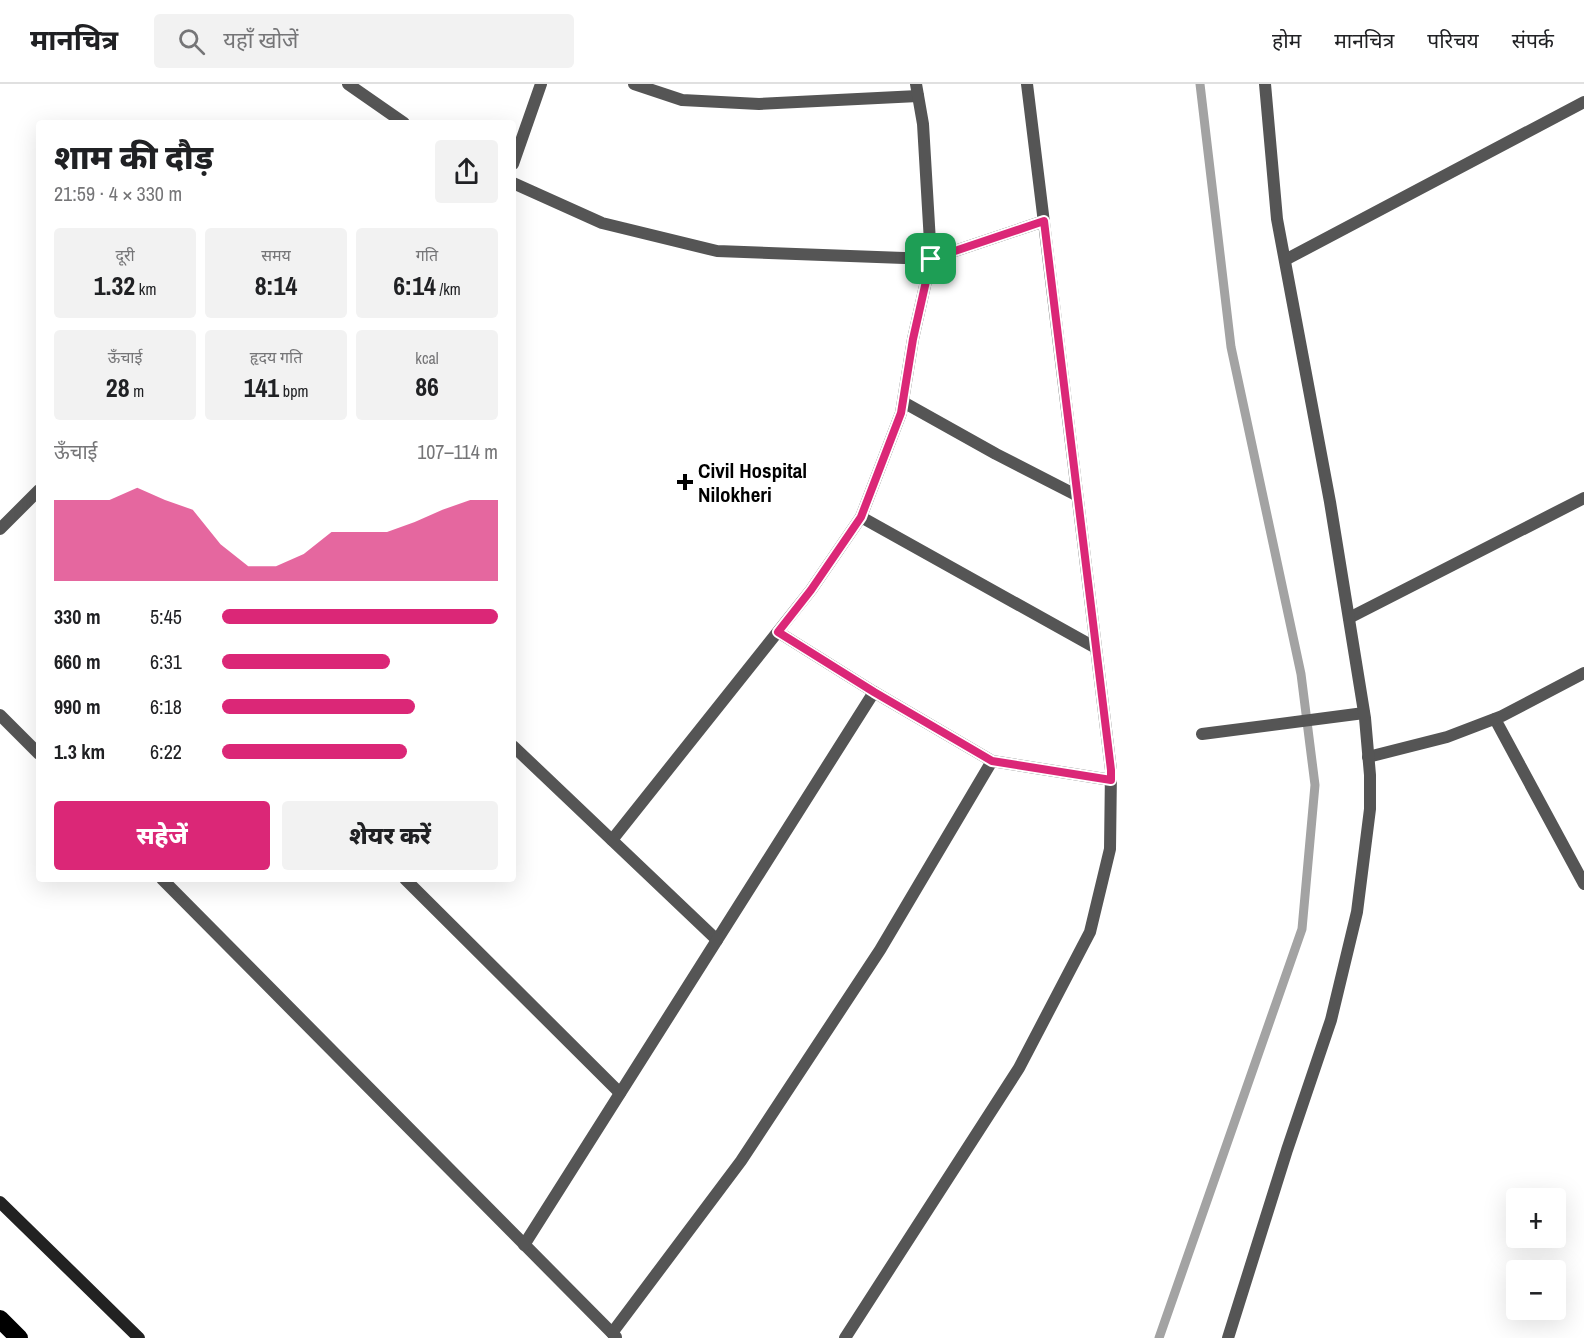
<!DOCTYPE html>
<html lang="hi">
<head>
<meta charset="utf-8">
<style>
  body { margin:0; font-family:"Archivo Narrow","Noto Sans Devanagari",sans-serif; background:#f2f2f2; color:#202124; height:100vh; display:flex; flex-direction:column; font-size:22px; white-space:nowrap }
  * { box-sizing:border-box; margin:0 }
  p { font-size:20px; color:#757577 }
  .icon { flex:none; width:33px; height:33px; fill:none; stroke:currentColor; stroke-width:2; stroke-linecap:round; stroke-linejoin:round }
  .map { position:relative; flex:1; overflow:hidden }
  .sheet { position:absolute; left:36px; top:36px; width:480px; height:762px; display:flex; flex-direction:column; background:#fff; border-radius:6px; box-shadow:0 6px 24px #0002 }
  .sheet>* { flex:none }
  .tools { position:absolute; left:1506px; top:1104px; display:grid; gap:12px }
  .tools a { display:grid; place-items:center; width:60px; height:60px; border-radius:6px; background:#fff; box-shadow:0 6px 24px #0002; font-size:30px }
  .pin { position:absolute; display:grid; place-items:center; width:51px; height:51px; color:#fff; margin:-26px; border-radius:12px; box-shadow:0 3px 9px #0006 }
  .round { display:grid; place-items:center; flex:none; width:63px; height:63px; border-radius:6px; background:#f2f2f2 }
  .overview { display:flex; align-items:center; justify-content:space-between; height:102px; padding:0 18px }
  h1 { font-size:33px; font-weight:800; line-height:45px }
  .metrics { display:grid; grid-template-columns:repeat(3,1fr); gap:9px; height:102px; padding:6px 18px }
  .metrics div { display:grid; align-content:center; border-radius:6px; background:#f2f2f2; text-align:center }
  .metrics b { font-size:26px; font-weight:800 }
  .metrics small { font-size:16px; font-weight:400 }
  .metrics p { font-size:16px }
  .chart { height:168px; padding:12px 18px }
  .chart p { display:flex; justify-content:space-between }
  .chart svg { width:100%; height:108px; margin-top:6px; fill:#db2777; opacity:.7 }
  .button { display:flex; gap:12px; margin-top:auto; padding:12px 18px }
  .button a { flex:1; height:69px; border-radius:6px; background:#db2777; color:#fff; font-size:24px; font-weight:800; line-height:69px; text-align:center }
  .button a+a { background:#f2f2f2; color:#202124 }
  ul { padding:0 18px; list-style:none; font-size:20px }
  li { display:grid; grid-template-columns:96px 72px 1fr; align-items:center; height:45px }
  li i { height:15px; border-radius:8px; background:#db2777 }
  header { display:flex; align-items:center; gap:36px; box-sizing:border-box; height:84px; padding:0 30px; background:#fff; border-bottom:2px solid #e0e0e0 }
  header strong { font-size:28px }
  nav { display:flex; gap:33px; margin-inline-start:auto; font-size:21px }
  .search { width:420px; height:54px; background:#f2f2f2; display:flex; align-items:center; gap:15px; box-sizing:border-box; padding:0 21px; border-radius:6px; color:#757577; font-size:22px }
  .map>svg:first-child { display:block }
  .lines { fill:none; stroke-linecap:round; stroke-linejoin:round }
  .stream { stroke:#a3a3a3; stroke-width:9 }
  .street { stroke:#555; stroke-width:12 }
  .secondary { stroke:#222; stroke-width:12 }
  .highway { stroke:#000; stroke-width:18 }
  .route-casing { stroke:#fff; stroke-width:12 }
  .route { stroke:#db2777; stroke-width:8 }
  .poi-dot { fill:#000; stroke:#fff; stroke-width:2 }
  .labels { text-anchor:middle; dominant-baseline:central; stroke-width:4.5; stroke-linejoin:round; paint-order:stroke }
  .poi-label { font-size:21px; font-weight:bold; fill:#000; stroke:#fff; text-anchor:start }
</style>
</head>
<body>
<header>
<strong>मानचित्र</strong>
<div class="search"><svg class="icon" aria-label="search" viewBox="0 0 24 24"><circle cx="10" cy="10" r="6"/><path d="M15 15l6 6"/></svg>यहाँ खोजें</div>
<nav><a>होम</a><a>मानचित्र</a><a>परिचय</a><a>संपर्क</a></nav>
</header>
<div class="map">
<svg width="1584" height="1254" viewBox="0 0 1584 1254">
  <rect width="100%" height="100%" fill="#fff"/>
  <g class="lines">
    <!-- stream -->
    <path class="stream" d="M1159 1254 1302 845 1315 701 1301 590 1231 263 1200 0"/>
    <!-- street -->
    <g class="street">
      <path d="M348 0 404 39"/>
      <path d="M634 0 682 16 759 20 918 12"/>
      <path d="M513 80 541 0"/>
      <path d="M513 99 602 139 717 167 931 175 1044 137"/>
      <path d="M1285 176 1584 18"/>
      <path d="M903 318 996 370 1076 411"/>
      <path d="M861 433 1096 564"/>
      <path d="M0 445 39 406"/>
      <path d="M1349 534 1584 414"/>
      <path d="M778 548 874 608 992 677 1111 696"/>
      <path d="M0 631 39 670"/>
      <path d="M1495 635 1584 800"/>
      <path d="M1202 650 1364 629"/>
      <path d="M513 662 717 856"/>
      <path d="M1368 673 1447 653 1502 632 1584 589"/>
      <path d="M612 756 811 506 861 433 901 329 913 255 931 175 923 40 916 0"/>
      <path d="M162 795 616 1253"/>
      <path d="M405 795 620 1009"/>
      <path d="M524 1161 874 608"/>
      <path d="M612 1249 741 1077 880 866 992 677"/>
      <path d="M845 1254 1019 984 1090 848 1110 765 1111 686 1027 0"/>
      <path d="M1228 1254 1287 1066 1331 936 1357 828 1370 725V691L1365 634 1330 418 1277 135 1265 0"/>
    </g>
    <!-- secondary -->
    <path class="secondary" d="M0 1118 139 1254"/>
    <!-- highway -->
    <path class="highway" d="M0 1235 19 1254"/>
  </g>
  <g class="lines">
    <!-- route casing -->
    <g class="route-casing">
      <path id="route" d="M1044 137 1111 686V696L992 677 874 608 778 548 811 506 861 433 901 329 913 255 931 175Z"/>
    </g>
    <!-- route -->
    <use href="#route" class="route"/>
  </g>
  <!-- markers -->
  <path class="poi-dot" d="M682 389h6v6h6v6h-6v6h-6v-6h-6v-6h6z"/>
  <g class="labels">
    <!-- poi labels -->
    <g class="poi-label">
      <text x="698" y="386">Civil Hospital<tspan x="698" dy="24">Nilokheri</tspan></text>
    </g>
  </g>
</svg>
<div class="tools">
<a>+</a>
<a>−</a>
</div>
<div class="pin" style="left:931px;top:175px;background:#1e9e55"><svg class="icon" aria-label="arrive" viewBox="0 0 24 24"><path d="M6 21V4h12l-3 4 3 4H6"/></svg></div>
<section class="sheet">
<div class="overview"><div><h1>शाम की दौड़</h1><p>21:59 · 4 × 330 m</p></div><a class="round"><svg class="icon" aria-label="share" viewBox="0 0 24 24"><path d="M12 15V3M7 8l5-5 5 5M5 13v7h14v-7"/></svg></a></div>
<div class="metrics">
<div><p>दूरी</p><b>1.32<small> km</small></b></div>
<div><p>समय</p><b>8:14</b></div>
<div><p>गति</p><b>6:14<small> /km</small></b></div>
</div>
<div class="metrics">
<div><p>ऊँचाई</p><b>28<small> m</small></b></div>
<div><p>हृदय गति</p><b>141<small> bpm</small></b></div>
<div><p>kcal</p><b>86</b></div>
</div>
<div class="chart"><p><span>ऊँचाई</span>107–114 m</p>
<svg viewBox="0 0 160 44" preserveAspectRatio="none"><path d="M0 44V11L10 11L20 11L30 6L40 11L50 15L60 29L70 38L80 38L90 33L100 24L110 24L120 24L130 20L140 15L150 11L160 11V44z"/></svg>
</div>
<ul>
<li><b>330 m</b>5:45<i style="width:100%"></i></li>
<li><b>660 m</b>6:31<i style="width:61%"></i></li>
<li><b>990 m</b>6:18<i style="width:70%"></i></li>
<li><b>1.3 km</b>6:22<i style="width:67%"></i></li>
</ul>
<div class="button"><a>सहेजें</a><a>शेयर करें</a></div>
</section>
</div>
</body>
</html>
